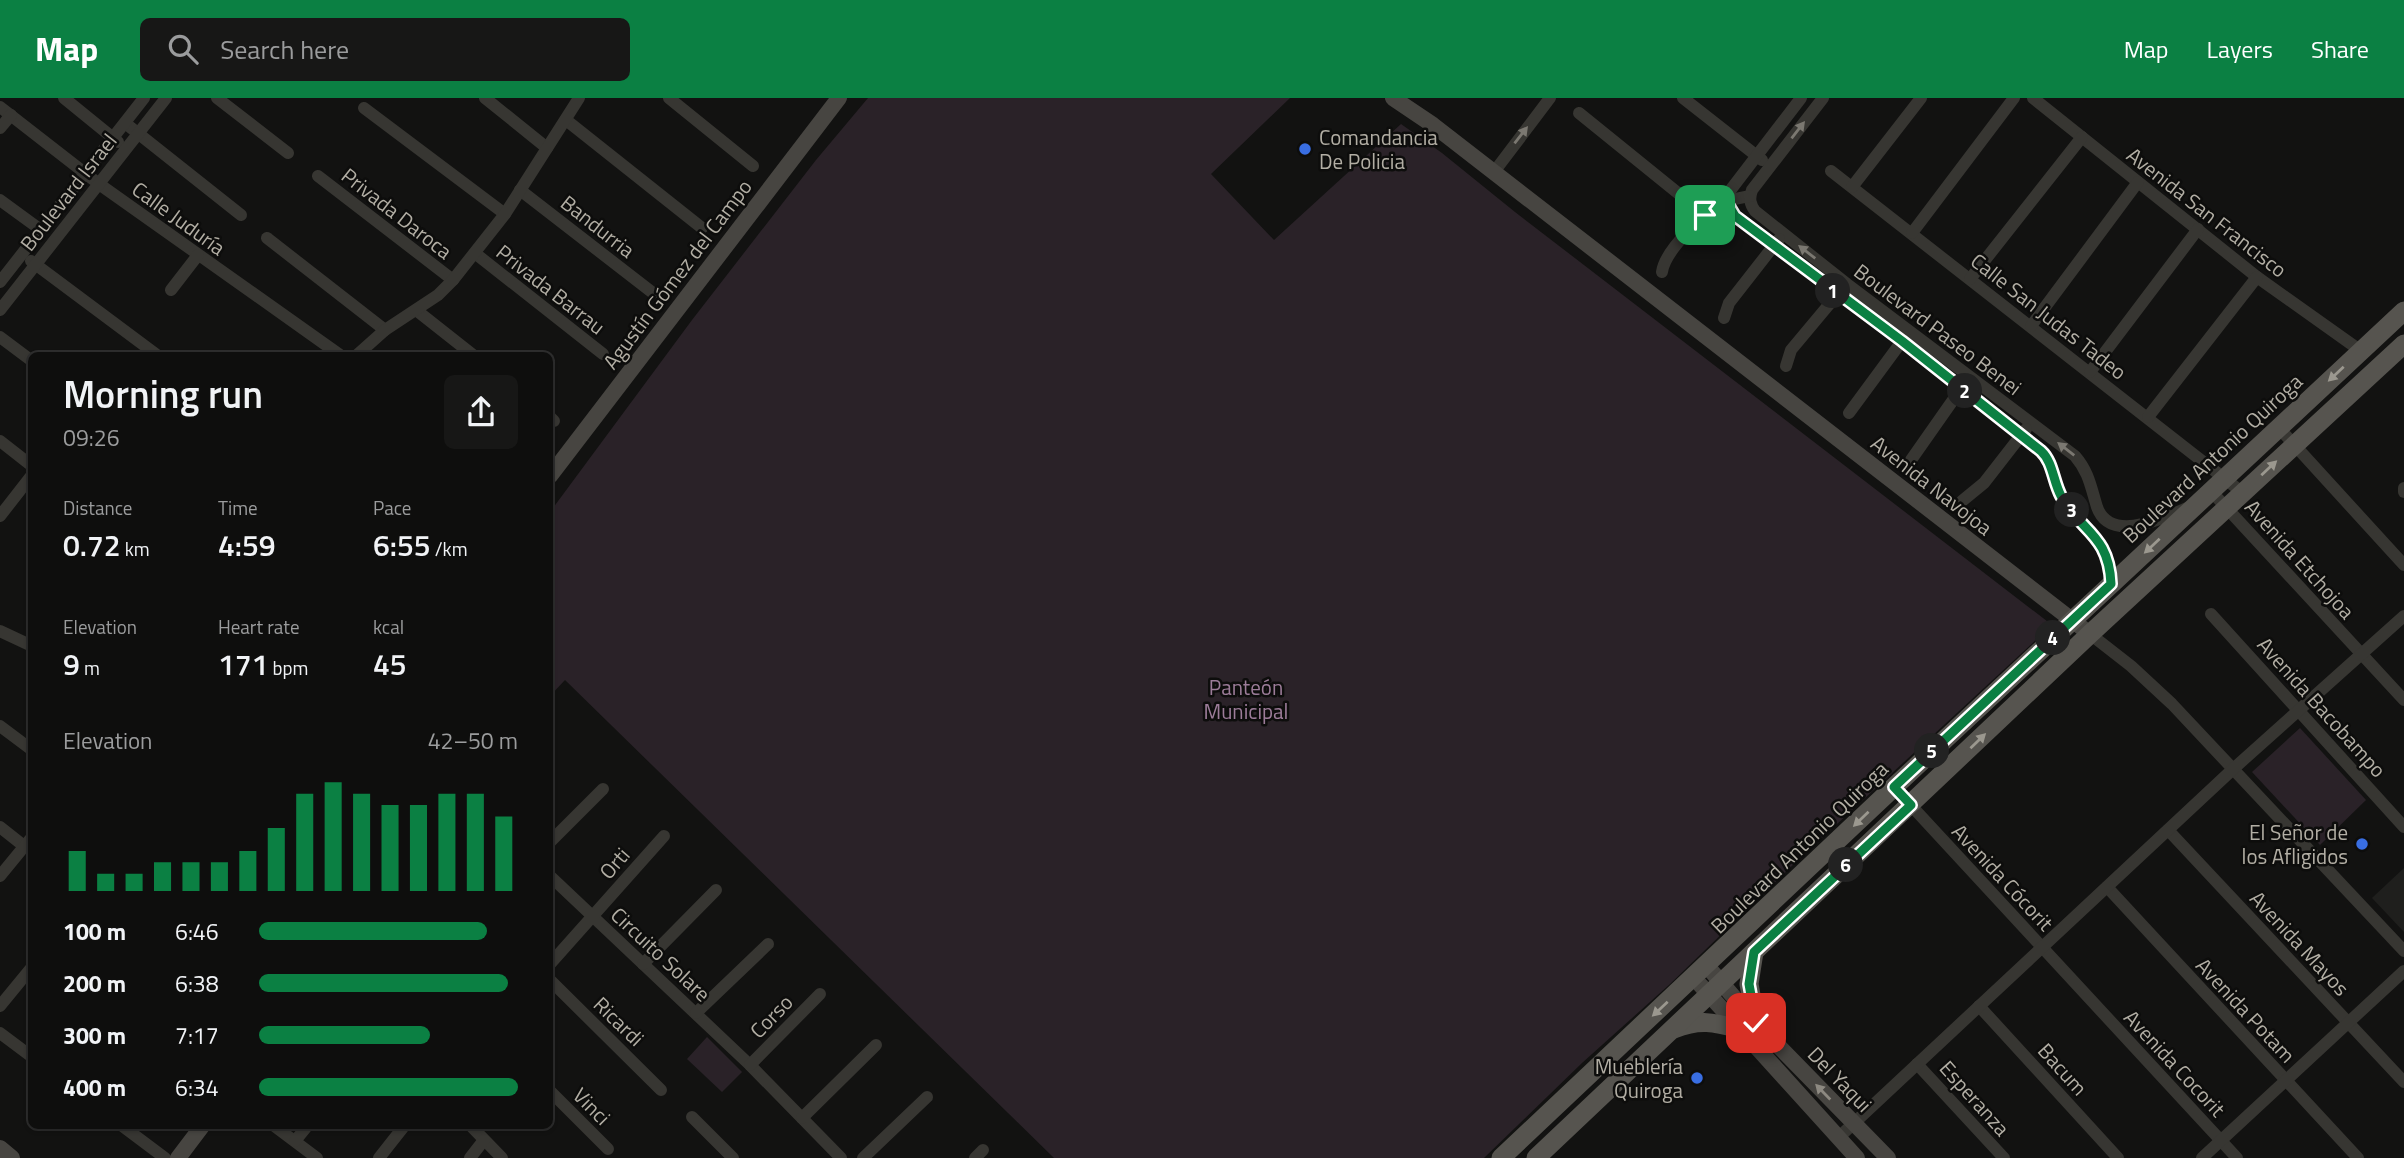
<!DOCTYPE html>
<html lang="en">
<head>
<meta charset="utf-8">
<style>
  body { margin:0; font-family:"Titillium Web",sans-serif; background:#171716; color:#f1f3f6; height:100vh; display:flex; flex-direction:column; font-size:26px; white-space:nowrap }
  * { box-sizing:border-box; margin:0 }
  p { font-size:23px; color:#9b9c9d }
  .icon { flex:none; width:38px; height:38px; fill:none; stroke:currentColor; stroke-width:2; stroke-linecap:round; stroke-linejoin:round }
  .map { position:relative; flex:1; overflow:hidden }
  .drawer { position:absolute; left:28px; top:254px; width:525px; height:777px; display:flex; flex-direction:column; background:#0e0e0d; border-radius:10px; box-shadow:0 2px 5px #0004,0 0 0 2px #2e2e2e }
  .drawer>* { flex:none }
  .pin { position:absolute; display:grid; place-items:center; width:60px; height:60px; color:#fff; margin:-30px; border-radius:14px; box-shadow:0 4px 10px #0006 }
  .km { position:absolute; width:35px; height:35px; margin:-18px; border-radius:50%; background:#222; color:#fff; font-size:19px; line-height:35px; text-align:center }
  .round { display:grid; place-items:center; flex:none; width:74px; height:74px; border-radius:10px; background:#171716 }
  .summary { display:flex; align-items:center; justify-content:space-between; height:119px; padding:0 35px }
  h1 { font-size:38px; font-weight:600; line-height:52px }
  .figures { display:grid; grid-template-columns:repeat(3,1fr); gap:10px; height:119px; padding:7px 35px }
  .figures div { display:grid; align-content:center }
  .figures b { font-size:30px; font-weight:600 }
  .figures small { font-size:19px; font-weight:400 }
  .figures p { font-size:19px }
  .chart { height:196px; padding:14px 35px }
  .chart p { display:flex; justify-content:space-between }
  .chart svg { width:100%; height:126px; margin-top:7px; stroke:#0b8043; stroke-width:6 }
  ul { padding:0 35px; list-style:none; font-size:23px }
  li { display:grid; grid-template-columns:112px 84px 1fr; align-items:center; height:52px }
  li i { height:18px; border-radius:9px; background:#0b8043 }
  header { display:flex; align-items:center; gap:42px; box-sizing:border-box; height:98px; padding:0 35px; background:#0b8043; color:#fff }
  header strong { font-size:33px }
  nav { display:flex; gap:38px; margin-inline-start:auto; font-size:24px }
  .search { width:490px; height:63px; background:#171716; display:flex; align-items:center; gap:18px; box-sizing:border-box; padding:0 24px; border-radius:10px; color:#9b9c9d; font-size:26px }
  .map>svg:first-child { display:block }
  .built { fill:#1f1f1d }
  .green { fill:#2a2228 }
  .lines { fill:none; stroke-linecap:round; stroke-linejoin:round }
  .street { stroke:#373632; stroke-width:12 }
  .secondary { stroke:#474541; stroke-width:16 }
  .primary { stroke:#56544f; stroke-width:19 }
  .oneway { fill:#7b7871 }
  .oneway2 { fill:#9b988f }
  .oneway3 { fill:#8d8981 }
  .route-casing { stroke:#fff; stroke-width:14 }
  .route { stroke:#0b8043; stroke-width:9 }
  .poi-dot { fill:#396ee2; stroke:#0d0d0c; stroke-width:2.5 }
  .labels { text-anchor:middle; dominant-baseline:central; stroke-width:5; stroke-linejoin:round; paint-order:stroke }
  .poi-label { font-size:21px; fill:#b2aea4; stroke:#0d0d0c; text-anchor:end }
  .street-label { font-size:21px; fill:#b2aea4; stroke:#0d0d0c }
  .park-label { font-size:21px; fill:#9c7c99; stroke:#0d0d0c }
</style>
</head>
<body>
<header>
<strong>Map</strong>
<div class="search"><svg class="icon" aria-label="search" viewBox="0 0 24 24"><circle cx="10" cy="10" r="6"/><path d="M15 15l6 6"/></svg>Search here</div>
<nav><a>Map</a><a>Layers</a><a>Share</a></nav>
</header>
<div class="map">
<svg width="2404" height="1060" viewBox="0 0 2404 1060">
  <rect width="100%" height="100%" fill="#121211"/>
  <!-- built -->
  <path class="built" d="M2404 770V834L2372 800Z"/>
  <!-- green -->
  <g class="green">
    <path d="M868 0H1290L1211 76 1274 142 1401 26 1442 55 1515 114 2052 527 1797 763 1670 886 1582 965 1484 1060H1054L565 582 550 598V414L692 222 816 62Z"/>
    <path d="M2300 630 2366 702 2320 747 2252 674Z"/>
    <path d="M707 939 742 974 722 994 687 961Z"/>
  </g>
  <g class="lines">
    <!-- street -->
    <g class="street">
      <path d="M64 0 118 44"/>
      <path d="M217 0 288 55"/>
      <path d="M485 0 547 50"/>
      <path d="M669 0 753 68"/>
      <path d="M1683 0 1762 62"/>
      <path d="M1801 0 1729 94C1726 104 1729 109 1735 118L1902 243 2041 353C2053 365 2053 383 2061 398 2082 434 2109 436 2111 486"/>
      <path d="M1823 0 1752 92C1749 101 1750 106 1755 113L1847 186 2075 358C2089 374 2091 390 2097 409 2110 446 2163 420 2187 410"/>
      <path d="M2033 0 2257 179 2361 253"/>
      <path d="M0 9 99 86 340 257"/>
      <path d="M364 10 505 116"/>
      <path d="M1579 15 1705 117"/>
      <path d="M566 22 702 130"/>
      <path d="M125 25 241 117"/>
      <path d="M0 30 11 17"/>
      <path d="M1831 73 2243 395"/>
      <path d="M1494 74 1550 0"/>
      <path d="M318 78 453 182"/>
      <path d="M1852 89 1921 0"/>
      <path d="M520 92 653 195"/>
      <path d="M0 102 41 132"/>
      <path d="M1912 135 2014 0"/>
      <path d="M267 140 385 232"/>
      <path d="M476 156 603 256"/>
      <path d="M31 163 157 257"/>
      <path d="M1662 174C1665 152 1703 116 1723 105 1731 101 1741 100 1750 98"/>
      <path d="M1970 181 2082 39"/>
      <path d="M0 184 144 0"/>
      <path d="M171 192 198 157"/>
      <path d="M0 212 166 0"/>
      <path d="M416 212 473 257"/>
      <path d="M1724 220 1729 205 1779 141"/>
      <path d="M2031 228 2138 84"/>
      <path d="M0 239 32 263"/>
      <path d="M357 257 385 232 438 197 453 182 505 116 579 0"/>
      <path d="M1786 268 1791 252 1842 191"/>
      <path d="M2090 274 2198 131"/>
      <path d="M1849 315 1905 239"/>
      <path d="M550 319 554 323"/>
      <path d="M2148 319 2257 179"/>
      <path d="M2279 330 2404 467"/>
      <path d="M0 343 32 368"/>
      <path d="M1911 362 1965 285"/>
      <path d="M2404 390V394"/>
      <path d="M2211 393 2404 602"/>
      <path d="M1962 403 1984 385 2026 331"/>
      <path d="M0 418 32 377"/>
      <path d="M2211 516 2404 729"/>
      <path d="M0 533 32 548"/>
      <path d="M2090 536 2131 568 2172 606 2404 853"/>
      <path d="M0 628 32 652"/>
      <path d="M1894 689 2237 1060"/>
      <path d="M0 729 24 748"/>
      <path d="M2168 732 2404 984"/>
      <path d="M550 744 603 691"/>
      <path d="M0 778 32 739"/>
      <path d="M550 778 750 967 841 1060"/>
      <path d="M2107 789 2358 1060"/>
      <path d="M550 866 664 738"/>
      <path d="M643 866 716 792"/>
      <path d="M550 882 661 992"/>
      <path d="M0 908 32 869"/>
      <path d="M1979 908 2118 1060"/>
      <path d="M696 915 768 846"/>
      <path d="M0 935 32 959"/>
      <path d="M1917 966 2004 1060"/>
      <path d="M750 967 820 896"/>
      <path d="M550 993 608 1051"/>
      <path d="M692 1019 733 1060"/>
      <path d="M802 1020 876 947"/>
      <path d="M121 1027 165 1060"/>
      <path d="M273 1027 317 1060"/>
      <path d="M470 1027 502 1060"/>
      <path d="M1838 1040 2232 672 2404 518"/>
      <path d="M295 1043 308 1027"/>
      <path d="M379 1060 405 1027"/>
      <path d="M470 1060 484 1042"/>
      <path d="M863 1060 927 999"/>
      <path d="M975 1060 983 1052"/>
      <path d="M2202 1060 2404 873"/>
    </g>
    <!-- secondary -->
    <g class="secondary">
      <path d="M1393 0 1433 27 2090 536"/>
      <path d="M550 378 839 0"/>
      <path d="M1707 868 1756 925 1888 1060"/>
      <path d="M1694 880 1857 1060"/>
      <path d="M0 1050 12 1060"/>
      <path d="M178 1060 203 1027"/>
    </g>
    <!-- primary -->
    <g class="primary">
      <path d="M1754 854 1749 886 1756 925"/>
      <path d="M1674 931C1699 921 1714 924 1739 931"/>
      <path d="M1501 1060 1894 689 2404 213"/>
      <path d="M1536 1060 2090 536 2404 246"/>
    </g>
  </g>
  <!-- one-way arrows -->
  <defs><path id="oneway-solid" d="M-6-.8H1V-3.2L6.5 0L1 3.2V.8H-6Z" transform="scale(1.75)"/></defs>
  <g class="oneway">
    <use href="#oneway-solid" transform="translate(1798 32) rotate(-52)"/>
    <use href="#oneway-solid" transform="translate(1521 37) rotate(-52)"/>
    <use href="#oneway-solid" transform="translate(1807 154) rotate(-142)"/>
    <use href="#oneway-solid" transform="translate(2066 351) rotate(-142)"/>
  </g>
  <g class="oneway2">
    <use href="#oneway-solid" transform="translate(2336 276) rotate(137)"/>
    <use href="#oneway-solid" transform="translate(2269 370) rotate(-43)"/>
    <use href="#oneway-solid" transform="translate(2152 448) rotate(137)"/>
    <use href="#oneway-solid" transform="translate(1978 643) rotate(-44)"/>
    <use href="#oneway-solid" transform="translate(1861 721) rotate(136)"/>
    <use href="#oneway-solid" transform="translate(1660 911) rotate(137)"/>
  </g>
  <use class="oneway3" href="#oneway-solid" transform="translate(1823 994) rotate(-134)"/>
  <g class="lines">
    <!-- route casing -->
    <g class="route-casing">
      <path id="route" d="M1705 117 1726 103 1735 118 1902 243 2041 353C2053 364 2053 383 2061 398 2081 434 2109 436 2111 486L1894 689 1911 707 1754 854 1749 886 1756 925"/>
    </g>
    <!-- route -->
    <use href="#route" class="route"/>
  </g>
  <!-- markers -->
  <g class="poi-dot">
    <circle cx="1305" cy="51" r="7"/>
    <circle cx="2362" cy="746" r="7"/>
    <circle cx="1697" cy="980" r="7"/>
  </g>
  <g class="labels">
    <!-- poi labels -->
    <g class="poi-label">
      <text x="1319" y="39" text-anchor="start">Comandancia<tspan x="1319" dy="24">De Policia</tspan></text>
      <text x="2348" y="734">El Señor de<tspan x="2348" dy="24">los Afligidos</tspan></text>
      <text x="1683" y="968">Mueblería<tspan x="1683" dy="24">Quiroga</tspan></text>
    </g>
    <!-- street labels -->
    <g class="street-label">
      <text transform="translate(68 94) rotate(-52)">Boulevard Israel</text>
      <text transform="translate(2207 114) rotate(38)">Avenida San Francisco</text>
      <text transform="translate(397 115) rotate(38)">Privada Daroca</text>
      <text transform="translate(179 120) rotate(36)">Calle Juduría</text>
      <text transform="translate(598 128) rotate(38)">Bandurria</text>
      <text transform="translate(677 176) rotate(-53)">Agustín Gómez del Campo</text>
      <text transform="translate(551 191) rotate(38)">Privada Barrau</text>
      <text transform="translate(2049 218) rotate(38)">Calle San Judas Tadeo</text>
      <text transform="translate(1938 231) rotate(37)">Boulevard Paseo Benei</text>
      <text transform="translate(2212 360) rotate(-43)">Boulevard Antonio Quiroga</text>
      <text transform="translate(1932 387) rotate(38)">Avenida Navojoa</text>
      <text transform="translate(2300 461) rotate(48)">Avenida Etchojoa</text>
      <text transform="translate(2322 609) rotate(48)">Avenida Bacobampo</text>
      <text transform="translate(1799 749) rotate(-44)">Boulevard Antonio Quiroga</text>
      <text transform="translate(614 765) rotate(-49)">Orti</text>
      <text transform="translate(2003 779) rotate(47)">Avenida Cócorit</text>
      <text transform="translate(2300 845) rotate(47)">Avenida Mayos</text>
      <text transform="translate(661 856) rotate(43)">Circuito Solare</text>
      <text transform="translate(2246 912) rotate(47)">Avenida Potam</text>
      <text transform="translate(771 918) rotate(-46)">Corso</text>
      <text transform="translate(619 923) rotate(44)">Ricardi</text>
      <text transform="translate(2175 965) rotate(47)">Avenida Cocorit</text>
      <text transform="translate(2063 971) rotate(48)">Bacum</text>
      <text transform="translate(1840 981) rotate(46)">Del Yaqui</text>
      <text transform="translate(1975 1000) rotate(48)">Esperanza</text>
      <text transform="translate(592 1008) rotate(45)">Vinci</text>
    </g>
    <!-- park labels -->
    <g class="park-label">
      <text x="1246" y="589">Panteón<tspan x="1246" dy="24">Municipal</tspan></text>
    </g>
  </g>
</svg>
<div class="pin" style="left:1705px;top:117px;background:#1e9e55"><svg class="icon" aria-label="arrive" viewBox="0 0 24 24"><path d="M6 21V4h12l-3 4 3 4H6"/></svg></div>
<div class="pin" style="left:1756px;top:925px;background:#d93025"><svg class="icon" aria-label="check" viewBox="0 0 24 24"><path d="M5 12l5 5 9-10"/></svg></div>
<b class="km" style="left:1833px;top:193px">1</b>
<b class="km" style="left:1965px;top:293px">2</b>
<b class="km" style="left:2072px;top:412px">3</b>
<b class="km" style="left:2053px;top:540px">4</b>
<b class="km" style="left:1932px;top:653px">5</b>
<b class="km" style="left:1846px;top:767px">6</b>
<section class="drawer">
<div class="summary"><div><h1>Morning run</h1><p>09:26</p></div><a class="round"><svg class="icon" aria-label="share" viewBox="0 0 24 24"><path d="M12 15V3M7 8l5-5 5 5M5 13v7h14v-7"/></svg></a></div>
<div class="figures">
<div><p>Distance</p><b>0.72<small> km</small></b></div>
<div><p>Time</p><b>4:59</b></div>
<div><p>Pace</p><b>6:55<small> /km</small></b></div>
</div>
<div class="figures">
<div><p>Elevation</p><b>9<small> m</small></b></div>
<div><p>Heart rate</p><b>171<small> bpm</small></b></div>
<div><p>kcal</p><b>45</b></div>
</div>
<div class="chart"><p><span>Elevation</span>42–50 m</p>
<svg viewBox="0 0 160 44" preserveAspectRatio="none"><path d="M5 44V30M15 44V38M25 44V38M35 44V34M45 44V34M55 44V34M65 44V30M75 44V22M85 44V10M95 44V6M105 44V10M115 44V14M125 44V14M135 44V10M145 44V10M155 44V18"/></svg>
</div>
<ul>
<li><b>100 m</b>6:46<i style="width:88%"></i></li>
<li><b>200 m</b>6:38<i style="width:96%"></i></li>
<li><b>300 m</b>7:17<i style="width:66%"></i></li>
<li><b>400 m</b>6:34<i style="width:100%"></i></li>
</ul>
</section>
</div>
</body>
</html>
